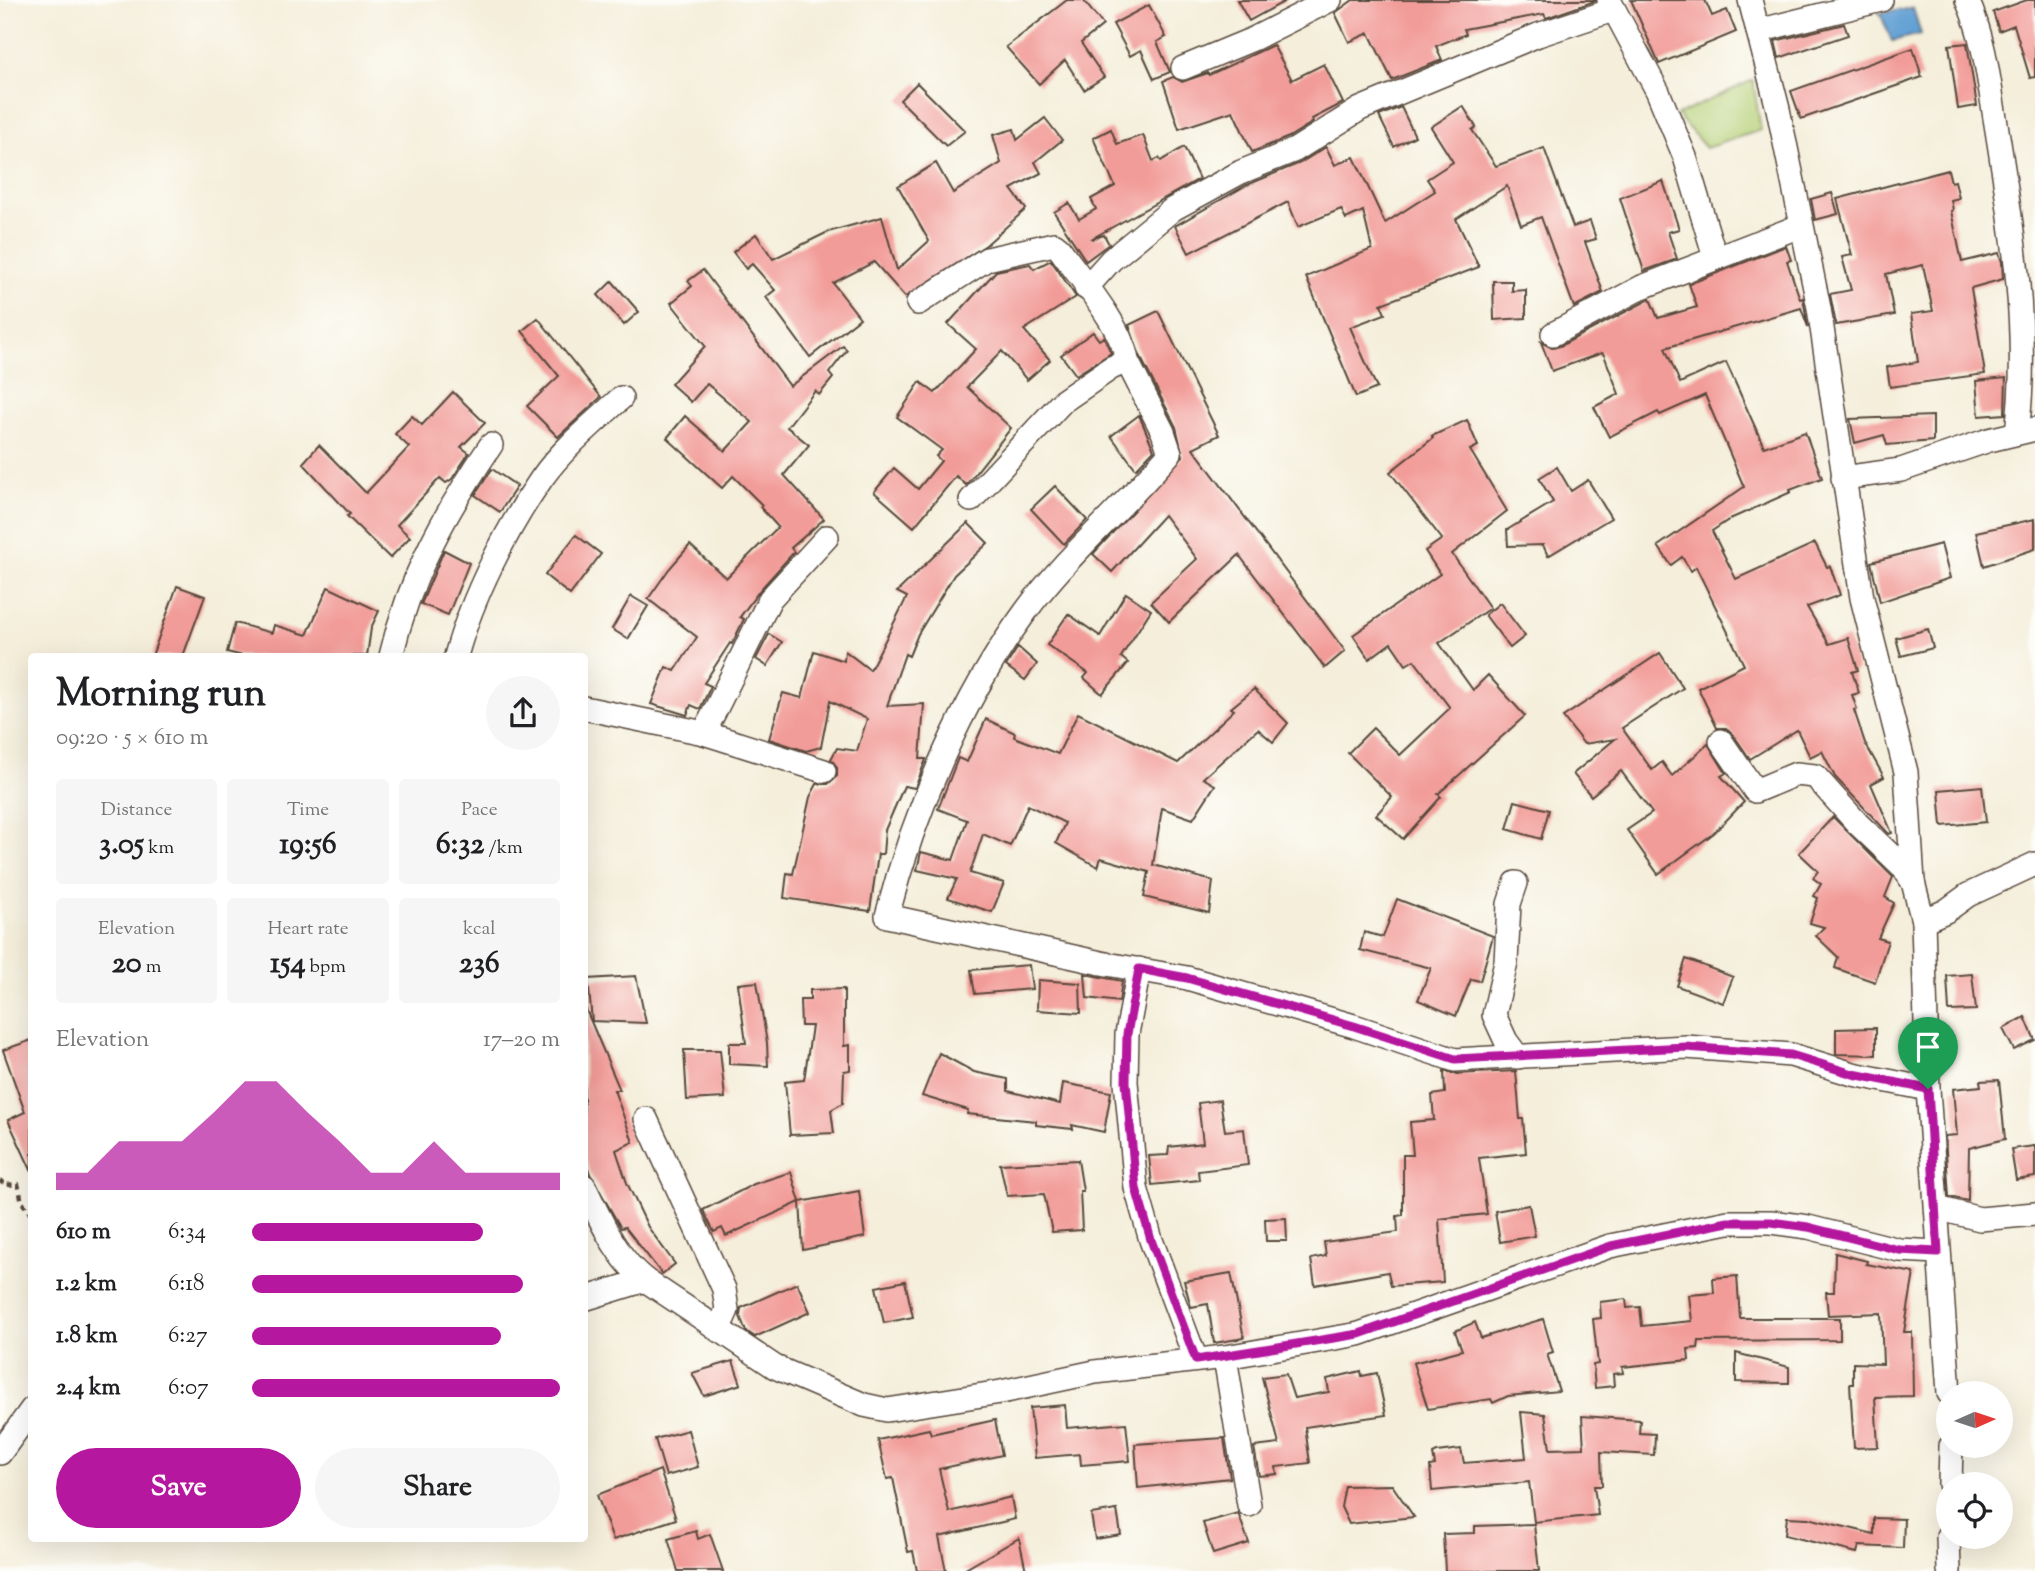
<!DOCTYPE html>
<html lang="en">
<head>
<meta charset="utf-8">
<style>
  body { margin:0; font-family:"Sorts Mill Goudy",serif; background:#f6f6f6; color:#202124; height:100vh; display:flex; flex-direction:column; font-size:26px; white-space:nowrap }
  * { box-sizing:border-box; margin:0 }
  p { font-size:23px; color:#757577 }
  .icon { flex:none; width:38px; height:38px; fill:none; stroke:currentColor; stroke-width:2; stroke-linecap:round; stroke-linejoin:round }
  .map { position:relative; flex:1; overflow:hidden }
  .sheet { position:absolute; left:28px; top:653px; width:560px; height:889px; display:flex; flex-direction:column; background:#fff; border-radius:7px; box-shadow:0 7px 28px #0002 }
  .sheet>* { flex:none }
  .needle { width:46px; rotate:87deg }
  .controls { position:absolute; left:1936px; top:1381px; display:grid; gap:14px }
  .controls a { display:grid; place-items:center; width:77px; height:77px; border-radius:50%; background:#fff; box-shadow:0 7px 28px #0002; font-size:35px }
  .pin { position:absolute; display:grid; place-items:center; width:60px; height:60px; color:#fff; margin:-72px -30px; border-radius:50% 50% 50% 0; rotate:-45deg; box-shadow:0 0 7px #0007 }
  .pin .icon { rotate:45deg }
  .round { display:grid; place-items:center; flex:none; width:74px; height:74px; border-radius:37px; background:#f6f6f6 }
  .summary { display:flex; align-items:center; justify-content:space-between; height:119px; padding:0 28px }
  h1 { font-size:38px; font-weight:800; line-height:52px }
  .figures { display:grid; grid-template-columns:repeat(3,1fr); gap:10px; height:119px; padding:7px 28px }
  .figures div { display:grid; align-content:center; border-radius:7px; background:#f6f6f6; text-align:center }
  .figures b { font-size:30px; font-weight:800 }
  .figures small { font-size:19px; font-weight:400 }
  .figures p { font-size:19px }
  .chart { height:196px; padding:14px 28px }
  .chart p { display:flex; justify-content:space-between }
  .chart svg { width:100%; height:126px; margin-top:7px; fill:#b5179e; opacity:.7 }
  .cta { display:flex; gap:14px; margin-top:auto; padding:14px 28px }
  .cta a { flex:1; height:80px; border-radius:42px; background:#b5179e; color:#fff; font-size:28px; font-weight:800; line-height:80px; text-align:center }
  .cta a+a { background:#f6f6f6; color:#202124 }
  ul { padding:0 28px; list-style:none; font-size:23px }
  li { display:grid; grid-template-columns:112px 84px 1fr; align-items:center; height:52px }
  li i { height:18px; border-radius:9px; background:#b5179e }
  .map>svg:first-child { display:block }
  .green { fill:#b4cf75; stroke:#787c4a; stroke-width:2 }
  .water { fill:#63a0d4; stroke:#4f6579; stroke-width:2 }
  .building { fill:#f29c99 }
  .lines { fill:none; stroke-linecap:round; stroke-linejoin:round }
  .minor-casing { stroke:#57473a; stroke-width:26 }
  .path { stroke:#57473a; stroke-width:4.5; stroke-dasharray:5 5; stroke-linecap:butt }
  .minor { stroke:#fff; stroke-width:23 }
  .route-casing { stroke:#fff; stroke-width:14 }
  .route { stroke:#b5179e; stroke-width:9 }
</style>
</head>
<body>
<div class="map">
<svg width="2035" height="1571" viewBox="0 0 2035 1571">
  <rect width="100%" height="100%" fill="#fdfcf7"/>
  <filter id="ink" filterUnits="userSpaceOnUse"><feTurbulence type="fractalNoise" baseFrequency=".0143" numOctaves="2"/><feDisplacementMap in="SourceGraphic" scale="14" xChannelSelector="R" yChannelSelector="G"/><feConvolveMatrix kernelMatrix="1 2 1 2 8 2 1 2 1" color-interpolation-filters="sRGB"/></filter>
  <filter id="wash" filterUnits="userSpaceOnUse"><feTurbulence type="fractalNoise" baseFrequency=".00686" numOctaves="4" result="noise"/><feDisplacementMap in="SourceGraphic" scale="28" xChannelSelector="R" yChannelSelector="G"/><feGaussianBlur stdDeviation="1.57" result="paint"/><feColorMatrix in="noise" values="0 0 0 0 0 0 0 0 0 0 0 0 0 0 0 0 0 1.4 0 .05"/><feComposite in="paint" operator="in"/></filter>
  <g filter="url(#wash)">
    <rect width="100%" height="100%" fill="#f4eeda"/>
    <!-- green -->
    <path class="green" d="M1753 80 1761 130 1706 148 1677 115Z"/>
    <!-- water -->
    <path class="water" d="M1913 8 1921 34 1892 41 1880 13Z"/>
    <g id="blocks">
      <!-- building -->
      <g class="building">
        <path d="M1067 0H1083L1103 25 1081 43 1104 77 1084 90 1065 60 1039 84 1006 47Z"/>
        <path d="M1237 0H1287L1249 21Z"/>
        <path d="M1353 0H1595V1L1546 18 1544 14 1464 29 1466 34 1436 46 1442 60 1392 80 1369 33 1349 42 1335 13Z"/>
        <path d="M1631 0H1705L1712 16 1727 10 1736 32 1659 64Z"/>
        <path d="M2027 0H2035V77L2030 78 2014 25 1999 31 1993 12Z"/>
        <path d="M1149 5 1166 37 1157 42 1170 72 1154 79 1141 50 1130 56 1113 24Z"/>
        <path d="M1844 24 1848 35 1779 58 1775 41Z"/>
        <path d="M1967 43 1977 106 1958 109 1949 45Z"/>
        <path d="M1273 45 1292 80 1324 64 1343 103 1312 119 1313 122 1289 137 1252 152 1233 111 1179 129 1163 81 1173 77 1182 82 1208 73 1209 75Z"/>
        <path d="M1913 48 1922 77 1801 119 1791 91Z"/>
        <path d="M917 83 965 131 946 146 900 100Z"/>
        <path d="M1463 106 1476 127 1472 130 1496 166 1544 148 1573 227 1590 221 1596 239 1585 242 1603 292 1574 307 1541 217 1521 225 1507 186 1456 219 1479 267 1381 304 1385 314 1350 327 1377 388 1356 397 1306 277 1372 249 1363 211 1346 219 1341 209 1298 227 1288 202 1189 253 1175 226 1247 185 1300 163 1326 147 1335 165 1354 157 1385 223 1435 191 1427 179 1453 162 1431 127Z"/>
        <path d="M1401 107 1415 136 1394 147 1379 116Z"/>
        <path d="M1045 118 1062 140 1035 162 1041 173 1011 189 1026 209 986 245 905 297 874 262 833 283 860 318 810 357 766 297 775 290 752 264 746 269 733 252 756 234 773 259 828 232 882 217 897 270 929 241 898 186 936 163 953 193 1001 163 993 135 1014 129 1017 140Z"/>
        <path d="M1111 129 1117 144 1143 135 1153 161 1159 158 1161 161 1184 147 1199 179 1091 239 1104 235 1109 244 1086 261 1054 212 1069 203 1079 219 1096 209 1091 199 1115 186 1093 138Z"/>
        <path d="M1948 170 1951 182 1955 181 1959 198 1951 200 1953 210 1951 211 1962 262 1999 253 2002 262 2003 279 1971 288 1985 374 1890 387 1887 367 1918 362 1911 314 1933 311 1923 265 1886 274 1894 315 1836 325 1830 294 1851 290 1842 257 1852 255 1837 199Z"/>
        <path d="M1663 181 1679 229 1668 232 1677 259 1644 271 1620 198Z"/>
        <path d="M1832 193 1838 214 1815 220 1811 199Z"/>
        <path d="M1786 246 1791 260 1787 261 1800 299 1803 298 1808 327 1801 308 1665 348 1680 383 1726 362 1764 447 1805 432 1822 478 1790 490 1791 492 1730 519 1712 531 1736 579 1815 543 1827 567 1830 566 1840 595 1807 607 1829 644 1848 638 1858 670 1852 672 1859 693 1852 695 1857 709 1854 710 1865 743 1884 777 1871 784 1892 833 1889 834 1835 777 1822 751 1810 757 1797 730 1750 759 1732 733 1726 728H1717L1698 688 1744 665 1696 567 1691 571 1682 557 1671 565 1658 546 1744 487 1705 395 1660 415 1658 412 1609 437 1594 407 1619 394 1604 355 1602 353 1552 371 1541 342 1552 348 1560 346 1650 299 1658 318 1697 307 1689 284Z"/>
        <path d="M1051 260 1076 297 1024 330 1050 360 1027 380 1002 351 967 387 1011 428 966 485 956 476 914 527 874 492 894 468 918 489 941 461 936 456 942 450 897 417 920 382 935 393 976 349 948 324 996 271 1030 264 1034 269Z"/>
        <path d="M703 270 790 386 843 346 847 350 829 373 833 378 819 395 815 391 787 427 809 445 784 475 824 519 791 548 794 552 760 590 740 617 744 619 732 644 730 643 704 683 711 686 700 709 691 705 687 715 651 704 666 667 675 671 697 637 648 599 669 569 690 545 726 578 778 527 760 507 762 505 733 476 722 488 667 438 685 416 725 451 752 422 707 384 691 402 671 384 705 346 671 303 692 286 688 281Z"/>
        <path d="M612 281 639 312 624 325 598 295Z"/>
        <path d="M1493 281H1512V291L1526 290V318L1494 320Z"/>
        <path d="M1158 311 1219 435 1193 448 1345 651 1325 668 1239 555 1169 622 1151 602 1197 559 1164 515 1112 572 1093 554 1183 456 1176 427 1140 356 1129 325Z"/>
        <path d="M538 318 601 397 558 437 527 406 559 376 522 331Z"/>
        <path d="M1093 332 1099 340 1104 337 1111 353 1076 375 1061 355Z"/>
        <path d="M2006 378 2005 414 1979 416 1976 381Z"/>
        <path d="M453 392 485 423 461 447 469 453 452 479 446 483 440 478 397 525 410 537 390 558 347 516 350 514 303 463 319 445 366 493 409 447 395 434 412 416 422 425Z"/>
        <path d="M1139 415 1154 450 1136 469 1111 436Z"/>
        <path d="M1933 416V441L1887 445 1884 435 1855 443 1850 419Z"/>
        <path d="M1467 420 1478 446 1470 450 1507 511 1452 554 1490 608 1439 643 1473 690 1488 675 1525 716 1438 794 1441 797 1403 839 1376 815 1392 797 1348 753 1373 728 1400 755 1450 708 1414 660 1406 665 1391 643 1369 659 1353 635 1440 574 1425 551 1442 539 1390 472 1433 438 1432 436Z"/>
        <path d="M1557 467 1571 491 1588 480 1611 518 1548 556 1543 545 1508 546 1507 530 1553 502 1539 478Z"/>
        <path d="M492 469 517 486 500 512 475 495Z"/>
        <path d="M1055 486 1087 520 1064 544 1031 509Z"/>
        <path d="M2035 519V549L1984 566 1976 532Z"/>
        <path d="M968 523 988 543 954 575 918 634 909 656 905 654 887 706 924 704 920 759H926L915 788 904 786 885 830 883 854H878L870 911 784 898 787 873 793 874 810 797 817 784H828L837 776V767L831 759 837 748 857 751 867 719 830 701 821 747 806 751 769 739 783 693 802 698 814 651 844 661 845 651 870 670 907 597 897 592Z"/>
        <path d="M576 535 601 554 570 595 545 575Z"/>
        <path d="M1941 544 1950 578 1880 602 1871 562Z"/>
        <path d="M444 550 469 563 448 615 421 604Z"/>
        <path d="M177 586 205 596 183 656H152Z"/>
        <path d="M328 587 379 611 371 628 367 656H243L227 652 235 623 272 633 274 625 307 635Z"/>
        <path d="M1126 593 1151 610 1121 657 1128 663 1102 694 1084 678 1088 673 1047 645 1068 614 1100 636Z"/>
        <path d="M631 596 648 606 628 639 612 629Z"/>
        <path d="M1500 603 1525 636 1510 648 1485 615Z"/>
        <path d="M1928 629 1933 648 1901 656 1896 638Z"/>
        <path d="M769 634 782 642 767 666 756 659Z"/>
        <path d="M1018 647 1037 664 1025 680 1006 666Z"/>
        <path d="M1660 653 1683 688 1622 728 1652 770 1662 762 1672 776 1708 744 1726 773 1721 776 1744 802 1714 833 1658 874 1627 830 1652 813 1621 771 1591 796 1573 774 1615 739 1584 744 1563 717Z"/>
        <path d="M1254 689 1288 723 1273 742 1258 729 1203 778 1215 785 1193 819 1162 808 1153 865 1213 881 1209 913 1144 897 1149 872 1101 858 1098 867 1056 843 1065 823 1028 805 1010 846 983 834 970 873 1004 883 992 912 948 898 957 879 917 870 921 852 953 860 967 820 938 809 958 758 967 762 986 719 1015 733 1014 737 1058 754 1078 713 1178 763 1234 710 1231 708Z"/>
        <path d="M1982 786 1986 822 1942 826 1939 790Z"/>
        <path d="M1515 801 1549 810 1541 839 1507 829Z"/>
        <path d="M1833 817 1893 877 1885 897 1894 903 1878 938 1888 941 1875 982 1835 968 1838 957 1816 936 1824 927 1810 923 1818 898 1814 896 1821 884 1813 878 1818 871 1799 853Z"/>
        <path d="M1397 899 1493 936 1480 981 1471 979 1456 1016 1418 1000 1431 968 1360 950 1364 932 1383 937Z"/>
        <path d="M1686 959 1733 977 1723 1003 1677 986Z"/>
        <path d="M1029 965 1032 989 975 994 971 970Z"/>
        <path d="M1085 974 1122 981 1119 1002 1087 998Z"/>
        <path d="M1972 974 1976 1010 1949 1011 1947 976Z"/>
        <path d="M636 976 646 1023 592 1021 588 979Z"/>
        <path d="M1038 980 1080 983 1081 1013 1037 1010Z"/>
        <path d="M757 982 767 1043 768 1066 729 1064V1043H746L738 984Z"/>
        <path d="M844 989V1046L850 1045V1070L844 1071 843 1103 831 1110 834 1133 790 1135 785 1082 804 1080 812 1026H801L800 1000H810V990Z"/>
        <path d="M584 1005 620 1090H614L633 1142 616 1150 627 1183 648 1227 675 1264 662 1274 625 1227 621 1228 590 1174 584 1156Z"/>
        <path d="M2025 1017 2035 1040 2014 1050 2003 1029Z"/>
        <path d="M1876 1028V1055L1836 1054V1029Z"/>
        <path d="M32 1040V1172L8 1120 25 1112 3 1050Z"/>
        <path d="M684 1050H720L725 1098 687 1100Z"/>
        <path d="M939 1053 974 1072 1008 1079V1091L1060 1104 1063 1083 1111 1092 1104 1132 1072 1125 1073 1129 1036 1125V1121L967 1114 968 1110 922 1096Z"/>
        <path d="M1444 1071 1456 1074 1516 1071 1520 1119H1523L1526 1153 1479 1158 1487 1214 1439 1219 1443 1282 1391 1286 1388 1272 1315 1285 1311 1259 1326 1256 1324 1242 1398 1232 1397 1216 1403 1215V1155H1413L1410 1122 1434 1120 1432 1095 1445 1093Z"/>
        <path d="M1999 1080 2005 1139 1969 1148 1968 1201 1949 1197 1945 1136 1957 1135 1953 1089 1981 1086 1980 1081Z"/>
        <path d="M1220 1100 1225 1131 1244 1129 1248 1165 1198 1171 1199 1180 1152 1185 1149 1156 1168 1155 1169 1147 1203 1143 1198 1103Z"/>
        <path d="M2035 1146V1177L2016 1180 2011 1149Z"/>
        <path d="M1078 1160 1083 1191H1080L1082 1230 1052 1232 1044 1194 1007 1196 1000 1164Z"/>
        <path d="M791 1172 800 1202 726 1236 722 1228 714 1232 703 1210 754 1184Z"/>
        <path d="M859 1191 865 1237 803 1250 800 1202Z"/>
        <path d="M1529 1205 1535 1236 1500 1242 1495 1211Z"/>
        <path d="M1286 1218 1287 1241H1266L1265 1219Z"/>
        <path d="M1835 1253 1867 1261 1866 1264 1914 1273 1904 1332H1912L1913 1396 1875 1397 1878 1447 1854 1448 1850 1384H1853V1363L1883 1364 1881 1313 1828 1315 1826 1292H1834Z"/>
        <path d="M1231 1273 1244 1338 1214 1343 1208 1304 1191 1307 1184 1281Z"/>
        <path d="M1737 1276 1740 1318H1840V1340L1699 1341 1698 1348 1688 1349 1689 1360 1622 1367 1623 1373 1613 1374 1614 1386 1595 1388 1593 1365 1598 1364 1593 1319 1601 1318 1600 1302 1626 1299 1627 1308 1640 1307 1642 1326 1692 1321 1689 1295 1714 1293 1713 1278Z"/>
        <path d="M905 1281 913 1317 884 1323 876 1287Z"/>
        <path d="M797 1283 810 1312 755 1337 746 1331 740 1316 741 1308Z"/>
        <path d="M1543 1319 1553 1352 1547 1354 1559 1391 1508 1396 1493 1403 1491 1399 1428 1409 1413 1363 1462 1350 1455 1331 1475 1322 1481 1338Z"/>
        <path d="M1736 1353 1789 1367V1383L1736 1382Z"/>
        <path d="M733 1361 741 1384 704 1396 692 1373Z"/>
        <path d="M1361 1371 1362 1376 1377 1373 1386 1415 1305 1427 1310 1463 1276 1467 1277 1474 1259 1476 1254 1447 1279 1444 1262 1377 1286 1374 1294 1398 1329 1392 1327 1379Z"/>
        <path d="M1065 1405 1067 1428 1126 1423 1130 1461 1081 1465 1080 1454 1035 1458 1030 1408Z"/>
        <path d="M1521 1412 1545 1414 1550 1449 1584 1448 1582 1416 1640 1420 1639 1433 1655 1434 1654 1455 1601 1452 1602 1486H1594L1598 1515 1534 1522 1529 1482 1432 1491 1430 1466 1435 1465 1433 1454 1437 1452 1461 1449 1464 1463 1526 1458Z"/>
        <path d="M995 1420 1002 1455 939 1469 949 1512 1011 1497 1015 1519 939 1537 946 1571H917L913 1551 908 1552 893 1478 887 1479 878 1440 929 1429 931 1434Z"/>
        <path d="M688 1430 698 1467 666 1476 655 1439Z"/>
        <path d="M1224 1438 1230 1478 1138 1488 1135 1444Z"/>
        <path d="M660 1470 676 1519 613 1540 597 1495Z"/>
        <path d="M1392 1485 1414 1517 1349 1524 1341 1507 1345 1486Z"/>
        <path d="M1117 1510 1121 1535 1095 1539 1091 1514Z"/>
        <path d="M1238 1513 1249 1543 1213 1554 1203 1523Z"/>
        <path d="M1787 1517 1808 1518 1874 1534V1518L1904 1519 1903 1548 1859 1546 1857 1553 1785 1535Z"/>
        <path d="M1534 1524 1539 1571H1445L1443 1534 1475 1533V1526Z"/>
        <path d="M696 1531 698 1539 710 1534 723 1571H678L668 1539Z"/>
        <path d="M1019 1538 1026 1571H962Z"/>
      </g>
    </g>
  </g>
  <g filter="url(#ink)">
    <use href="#blocks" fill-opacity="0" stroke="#57473a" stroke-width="2"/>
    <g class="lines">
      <!-- minor casing -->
      <g class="minor-casing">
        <g id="minor">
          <path d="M1609 0 1658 92 1685 157 1715 257"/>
          <path d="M1750 0 1778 109 1819 308 1862 598 1906 772 1913 882 1923 921 1928 1089 1949 1393"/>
          <path d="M1967 0C1985 39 1989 83 1996 124 2012 224 2030 331 2017 432"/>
          <path d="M1758 31 1881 0"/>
          <path d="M1183 68 1253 39 1330 0"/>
          <path d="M1086 288 1111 260 1173 209 1241 172 1295 150 1360 109 1538 35 1613 10"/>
          <path d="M918 303 987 259 1054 244 1059 248C1079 277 1123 327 1127 361L1111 368 1063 401 971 500"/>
          <path d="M1553 334 1642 287 1800 226"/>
          <path d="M1127 361 1163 432 1170 453C1124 507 1068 554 1026 611 962 698 914 812 887 916L1101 963 1187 978 1354 1026 1455 1060 1686 1047 1791 1055 1853 1074 1928 1089"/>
          <path d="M1843 478 1901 470 1989 440 2035 429"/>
          <path d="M391 656C410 575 445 513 491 445"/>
          <path d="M456 656C472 597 507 528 542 478 563 448 594 423 621 398"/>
          <path d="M584 708 704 733 824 771"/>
          <path d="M704 733 770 599 827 537"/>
          <path d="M1721 741 1755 791 1796 774 1815 776 1857 823 1902 866 1913 882"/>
          <path d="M1516 883 1509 904 1506 962 1494 1015 1506 1041 1518 1057"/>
          <path d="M1923 921 1946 911 1968 895 2035 864"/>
          <path d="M1139 969 1127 1034 1126 1082 1136 1188 1151 1240 1196 1360"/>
          <path d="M646 1119 724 1289 727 1310 718 1330"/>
          <path d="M584 1186C601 1220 615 1256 645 1280L775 1367 864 1405 887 1410 1001 1392 1095 1372 1225 1357 1359 1334 1610 1246 1728 1222H1771L1808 1227 1899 1250 1938 1252"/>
          <path d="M1937 1208 1980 1219 2035 1214"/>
          <path d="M584 1299 645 1280"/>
          <path d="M1225 1357 1249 1505"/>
          <path d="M0 1453 32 1409"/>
          <path d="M1950 1484 1951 1446"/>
          <path d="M1948 1536 1949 1571"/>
        </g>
      </g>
      <!-- path -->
      <path class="path" d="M0 1180 4 1185 18 1184 22 1202 32 1216"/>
      <!-- minor -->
      <use href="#minor" class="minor"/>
    </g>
  </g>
  <g class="lines" filter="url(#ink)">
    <!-- route casing -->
    <g class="route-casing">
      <path id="route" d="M1139 969 1187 978 1354 1026 1455 1059 1686 1047 1791 1055 1853 1074 1928 1089 1938 1252 1899 1250 1808 1227 1771 1222H1728L1611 1246 1359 1334 1196 1360 1151 1240 1136 1188 1126 1082 1127 1034Z"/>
    </g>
    <!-- route -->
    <use href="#route" class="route"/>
  </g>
</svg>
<div class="controls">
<a><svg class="needle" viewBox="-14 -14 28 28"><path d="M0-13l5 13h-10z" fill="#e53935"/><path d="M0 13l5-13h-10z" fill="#757577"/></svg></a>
<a><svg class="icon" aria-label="locate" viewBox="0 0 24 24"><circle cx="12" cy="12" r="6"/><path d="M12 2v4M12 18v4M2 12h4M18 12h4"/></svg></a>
</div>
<div class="pin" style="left:1928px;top:1089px;background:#1e9e55"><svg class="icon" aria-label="arrive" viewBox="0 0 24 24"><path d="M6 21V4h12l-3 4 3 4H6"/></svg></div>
<section class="sheet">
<div class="summary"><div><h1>Morning run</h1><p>09:20 · 5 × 610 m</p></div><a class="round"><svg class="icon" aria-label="share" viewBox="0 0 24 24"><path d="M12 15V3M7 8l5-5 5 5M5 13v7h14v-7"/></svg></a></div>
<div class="figures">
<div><p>Distance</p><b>3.05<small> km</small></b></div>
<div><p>Time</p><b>19:56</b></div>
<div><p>Pace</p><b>6:32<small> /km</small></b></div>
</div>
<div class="figures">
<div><p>Elevation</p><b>20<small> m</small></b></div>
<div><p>Heart rate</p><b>154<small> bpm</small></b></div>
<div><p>kcal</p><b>236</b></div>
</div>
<div class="chart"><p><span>Elevation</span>17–20 m</p>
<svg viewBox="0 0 160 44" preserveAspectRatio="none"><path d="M0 44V38L10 38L20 27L30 27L40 27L50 17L60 6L70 6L80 17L90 27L100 38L110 38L120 27L130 38L140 38L150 38L160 38V44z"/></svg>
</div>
<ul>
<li><b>610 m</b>6:34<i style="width:75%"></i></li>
<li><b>1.2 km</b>6:18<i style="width:88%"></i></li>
<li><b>1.8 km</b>6:27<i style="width:81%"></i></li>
<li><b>2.4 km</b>6:07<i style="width:100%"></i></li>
</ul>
<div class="cta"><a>Save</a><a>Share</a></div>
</section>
</div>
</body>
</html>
